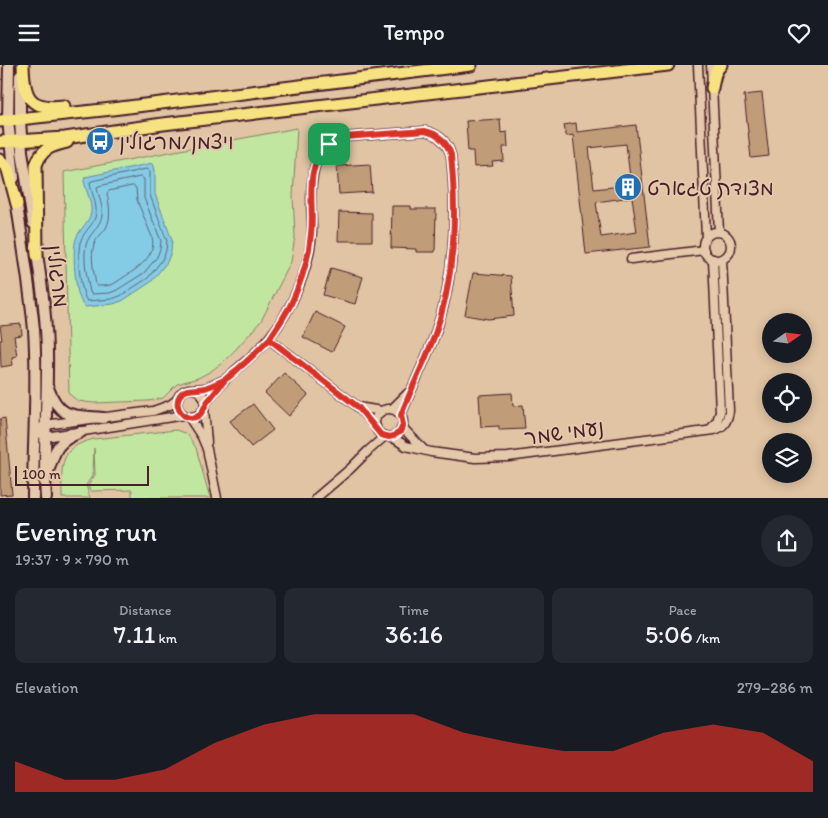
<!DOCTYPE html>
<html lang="en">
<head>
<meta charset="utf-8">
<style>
  body { margin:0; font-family:Itim,"Playpen Sans Hebrew",sans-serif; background:#242831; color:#f1f3f6; height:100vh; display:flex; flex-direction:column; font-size:19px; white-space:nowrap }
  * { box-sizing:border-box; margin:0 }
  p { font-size:16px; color:#9ea1a6 }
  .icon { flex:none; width:28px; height:28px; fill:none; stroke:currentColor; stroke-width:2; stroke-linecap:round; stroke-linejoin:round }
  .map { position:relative; height:433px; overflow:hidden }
  .details { display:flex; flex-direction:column; background:#171b24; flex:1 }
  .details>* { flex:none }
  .needle { width:32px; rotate:76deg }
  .controls { position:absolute; left:762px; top:248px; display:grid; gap:10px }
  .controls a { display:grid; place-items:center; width:50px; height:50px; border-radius:50%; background:#171b24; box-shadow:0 2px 12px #0003; font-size:25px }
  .scale { position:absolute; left:15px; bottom:12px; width:134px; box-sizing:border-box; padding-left:5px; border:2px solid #4a1f2b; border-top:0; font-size:14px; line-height:18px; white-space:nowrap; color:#4a1f2b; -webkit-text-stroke:4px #e4c9ab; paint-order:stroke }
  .pin { position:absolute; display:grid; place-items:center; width:42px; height:42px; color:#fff; margin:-21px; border-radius:10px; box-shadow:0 2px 8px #0006 }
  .round { display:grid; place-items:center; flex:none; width:52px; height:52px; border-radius:26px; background:#242831 }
  .overview { display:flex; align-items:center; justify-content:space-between; height:85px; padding:0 15px }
  h1 { font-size:28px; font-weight:600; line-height:38px }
  .metrics { display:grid; grid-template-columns:repeat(3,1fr); gap:8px; height:85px; padding:5px 15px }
  .metrics div { display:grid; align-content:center; border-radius:10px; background:#242831; text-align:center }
  .metrics b { font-size:25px; font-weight:600 }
  .metrics small { font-size:14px; font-weight:400 }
  .metrics p { font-size:14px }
  .chart { height:140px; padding:10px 15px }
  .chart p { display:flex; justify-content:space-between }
  .chart svg { width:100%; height:90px; margin-top:5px; fill:#d93025; opacity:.7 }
  header { display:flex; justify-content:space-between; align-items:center; height:65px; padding:0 15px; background:#171b24; font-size:22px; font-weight:600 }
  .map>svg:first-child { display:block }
  .green { fill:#c1e6a0; stroke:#868266 }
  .water { fill:#84cbe5; stroke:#6d869b }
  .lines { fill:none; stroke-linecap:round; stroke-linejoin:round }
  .shore { stroke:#616475; stroke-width:1 }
  .building { fill:#c09d78; stroke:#4a1f2b; fill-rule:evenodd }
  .street-casing { stroke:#4a1f2b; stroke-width:11 }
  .secondary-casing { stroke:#4a1f2b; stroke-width:14 }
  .primary-casing { stroke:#4a1f2b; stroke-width:15 }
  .street { stroke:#e4c9ab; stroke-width:8 }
  .secondary { stroke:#e4c9ab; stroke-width:10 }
  .primary { stroke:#f6e281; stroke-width:11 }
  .route-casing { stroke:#fff; stroke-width:10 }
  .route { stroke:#d93025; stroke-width:6 }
  .labels { text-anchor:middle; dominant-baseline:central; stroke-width:4; stroke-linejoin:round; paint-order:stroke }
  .poi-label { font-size:21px; fill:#4a1f2b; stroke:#e4c9ab; text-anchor:start }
  .street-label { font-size:21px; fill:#4a1f2b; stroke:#e4c9ab }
</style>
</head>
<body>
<header><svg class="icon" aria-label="menu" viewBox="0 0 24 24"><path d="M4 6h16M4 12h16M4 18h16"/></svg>Tempo<svg class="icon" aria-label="heart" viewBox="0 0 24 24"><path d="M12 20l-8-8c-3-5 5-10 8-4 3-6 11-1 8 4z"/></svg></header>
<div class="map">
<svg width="828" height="433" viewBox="0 0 828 433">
  <rect width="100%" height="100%" fill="#e0c4a3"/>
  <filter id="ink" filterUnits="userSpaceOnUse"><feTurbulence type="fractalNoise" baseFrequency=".02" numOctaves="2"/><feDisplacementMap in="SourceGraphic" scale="10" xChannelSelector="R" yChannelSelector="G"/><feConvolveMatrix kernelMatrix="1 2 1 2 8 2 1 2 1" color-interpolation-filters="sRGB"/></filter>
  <g filter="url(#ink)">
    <!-- green -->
    <g class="green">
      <path d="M297 63 293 131 295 171 291 197 261 256 236 284 222 298 211 306 198 313 177 319 163 333 148 336 93 338 78 336 69 329 64 107Z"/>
      <path d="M176 365 187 369 196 383 210 433H132V425L91 426 88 421 95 410 94 383 93 410 86 420 90 433H62C62 402 57 383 94 374Z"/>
    </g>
    <!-- water -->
    <path class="water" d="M153 98 155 105V129L172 175 171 187 167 197 151 217 122 236 113 239 86 242C83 240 82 240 81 236 75 226 72 185 76 174 79 164 90 157 91 147 92 137 86 126 84 116L85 112 148 99Z"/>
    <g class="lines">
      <!-- shore -->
      <g class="shore">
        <path d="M147 104 150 106V130L167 176 166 186 162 195 148 213 120 231 112 234 87 236C80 226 76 187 81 175 85 165 95 159 96 148 97 137 91 128 90 117L92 116Z"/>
        <path d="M141 112 144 114V133L161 176 160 184 157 192 144 208 117 225 110 228 91 229 90 227C87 212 83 196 86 180 88 172 94 167 98 160 107 148 99 135 97 122L99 121Z"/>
        <path d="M133 121 136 123 137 135 152 172C157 191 137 204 124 212 119 215 115 219 110 220 106 221 102 221 98 221L96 220C94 207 90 192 94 180 96 173 102 169 106 163 112 152 109 139 107 128L109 126Z"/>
      </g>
    </g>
    <!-- building -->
    <g class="building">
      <path d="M762 28 769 91 751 93 744 30Z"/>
      <path d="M500 54 501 68 507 67 508 82H503L504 96 492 97 493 101 474 102 473 86H468L466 56Z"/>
      <path d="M576 58 577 67 636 60 650 182 586 189 573 70 566 71 564 60ZM626 79 631 120 594 124 589 83ZM632 132 637 167 601 172 596 137Z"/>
      <path d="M370 99 372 127 339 129 337 101Z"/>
      <path d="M392 141H411V144H436L435 187H416V184L391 183Z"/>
      <path d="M339 147 372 148V176H338Z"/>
      <path d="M331 203 363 212 355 239 323 230Z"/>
      <path d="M473 208 511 211 514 251 488 254 465 250Z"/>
      <path d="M315 247 345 262 332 287 303 272Z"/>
      <path d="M21 259 22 270 14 271 17 291 12 292 13 300 1 302 0 275H2L0 261Z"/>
      <path d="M284 308 308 330 289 351 265 328Z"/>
      <path d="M512 328 513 341 523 340 525 364 499 365V361L481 362 479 330Z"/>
      <path d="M253 339 273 365 251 382 230 356Z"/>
      <path d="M5 353 12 429 0 430V354Z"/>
    </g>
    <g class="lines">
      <!-- street casing -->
      <g class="street-casing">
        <g id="street">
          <path d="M698 0 706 172"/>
          <path d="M711 0 719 167"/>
          <circle cx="717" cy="181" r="14"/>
          <path d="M631 194 704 185"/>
          <path d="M269 274 358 342 376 362"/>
          <circle cx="191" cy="338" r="14"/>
          <path d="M195 324 206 323 224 315"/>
          <path d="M205 339C212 330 219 320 227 313 241 300 257 288 269 273 292 245 311 200 312 164 312 149 310 134 312 118 314 96 320 79 344 72L425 66C439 69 447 77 451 90 457 151 455 215 434 272 424 299 411 324 401 350"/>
          <path d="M358 342 381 346"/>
          <circle cx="389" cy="358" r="14"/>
          <path d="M204 344 207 377"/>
          <path d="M392 344 408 328"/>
          <path d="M189 352 202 372 207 384 217 433"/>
          <path d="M42 362 52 359 153 346 170 340 178 334"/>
          <path d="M402 362 423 384"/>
          <path d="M34 365 45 371H52L184 350"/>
          <path d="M710 365 717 356 720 347 713 194"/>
          <path d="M392 372 406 381 431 387 475 393 508 392 714 365C724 362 727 357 729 346L722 194"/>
          <path d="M316 433 350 404 368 386 385 371"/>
        </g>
      </g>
      <!-- secondary casing -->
      <g class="secondary-casing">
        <g id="secondary">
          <path d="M9 0 8 55 14 113"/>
          <path d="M20 11V54L22 86 33 158"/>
          <path d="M16 133C22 177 30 221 34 265 38 321 33 377 33 433"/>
          <path d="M36 182C42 222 48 263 47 304 47 347 43 390 46 433"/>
          <path d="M48 323C60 355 74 350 103 353"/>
          <path d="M48 407C55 384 57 376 81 367"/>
        </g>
      </g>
      <!-- primary casing -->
      <g class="primary-casing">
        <g id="primary">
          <path d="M23 0C24 33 29 45 64 41"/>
          <path d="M712 23C714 14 714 6 721 0"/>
          <path d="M0 56 112 44 471 0"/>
          <path d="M0 77 65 73 163 59 668 0"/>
          <path d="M0 95 5 100 8 105 17 139"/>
          <path d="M37 190 36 100C42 83 51 81 67 77"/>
        </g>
      </g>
      <!-- street -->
      <use href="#street" class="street"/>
      <!-- secondary -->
      <use href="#secondary" class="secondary"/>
      <!-- primary -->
      <use href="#primary" class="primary"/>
    </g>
  </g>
  <g class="lines" filter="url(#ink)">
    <!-- route casing -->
    <g class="route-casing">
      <path id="route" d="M329 79C302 104 315 137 311 169 309 193 301 218 290 241 284 252 277 263 270 273 263 282 254 289 246 297 239 302 233 310 226 314 220 317 211 321 205 323 197 325 186 322 180 330 172 342 185 358 198 351 204 347 204 341 208 336 214 329 219 322 225 315 229 310 234 307 239 303 250 294 259 284 269 274L358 342 381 370 389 372 393 371 400 367 403 360 401 350C411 324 424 299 434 272 455 215 457 150 451 90 447 77 439 69 425 66L344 72 335 74 329 79"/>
    </g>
    <!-- route -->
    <use href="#route" class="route"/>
  </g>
  <!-- icons -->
  <defs>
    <g id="bus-disc" transform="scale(1.4375)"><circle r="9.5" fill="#1f6fb2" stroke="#e4c9ab"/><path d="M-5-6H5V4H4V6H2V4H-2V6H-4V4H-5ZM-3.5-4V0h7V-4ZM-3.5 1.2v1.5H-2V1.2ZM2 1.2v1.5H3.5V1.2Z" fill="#fff"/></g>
    <g id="building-disc" transform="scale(1.4375)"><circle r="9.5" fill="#1f6fb2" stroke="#e4c9ab"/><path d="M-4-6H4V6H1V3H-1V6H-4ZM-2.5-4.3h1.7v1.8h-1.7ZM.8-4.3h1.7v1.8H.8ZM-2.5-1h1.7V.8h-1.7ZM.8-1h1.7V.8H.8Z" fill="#fff"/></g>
  </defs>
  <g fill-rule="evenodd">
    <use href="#bus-disc" x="100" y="76"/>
    <use href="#building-disc" x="628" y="122"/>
  </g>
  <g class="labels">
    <!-- poi labels -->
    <g class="poi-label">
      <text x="119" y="76">ויצמן/מרגולין</text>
      <text x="647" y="122">מצודת טגארט</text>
    </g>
    <!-- street labels -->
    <g class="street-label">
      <text transform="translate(58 211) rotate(83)">מרגולין</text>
      <text transform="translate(564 367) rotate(-8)">נעמי שמר</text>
    </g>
  </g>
</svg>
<div class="controls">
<a><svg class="needle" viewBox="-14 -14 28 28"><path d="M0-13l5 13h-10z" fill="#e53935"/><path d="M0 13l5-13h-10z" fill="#9ea1a6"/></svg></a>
<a><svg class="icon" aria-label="locate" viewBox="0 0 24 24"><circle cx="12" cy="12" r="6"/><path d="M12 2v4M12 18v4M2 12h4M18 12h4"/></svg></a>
<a><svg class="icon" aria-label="layers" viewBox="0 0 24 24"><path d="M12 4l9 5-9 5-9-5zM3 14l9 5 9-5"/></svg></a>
</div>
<div class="scale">100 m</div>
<div class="pin" style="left:329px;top:79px;background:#1e9e55"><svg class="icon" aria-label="arrive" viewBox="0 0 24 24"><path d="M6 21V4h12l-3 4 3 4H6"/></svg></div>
</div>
<section class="details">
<div class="overview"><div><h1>Evening run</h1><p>19:37 · 9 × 790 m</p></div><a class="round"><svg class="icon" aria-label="share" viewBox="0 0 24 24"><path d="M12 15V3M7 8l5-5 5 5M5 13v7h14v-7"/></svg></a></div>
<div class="metrics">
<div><p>Distance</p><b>7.11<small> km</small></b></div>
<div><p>Time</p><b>36:16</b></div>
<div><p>Pace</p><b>5:06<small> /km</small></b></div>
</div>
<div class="chart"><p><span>Elevation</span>279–286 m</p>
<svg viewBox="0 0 160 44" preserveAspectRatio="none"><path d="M0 44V29L10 38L20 38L30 33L40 20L50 11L60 6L70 6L80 6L90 15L100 20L110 24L120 24L130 15L140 11L150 15L160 29V44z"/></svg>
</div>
</section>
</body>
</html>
